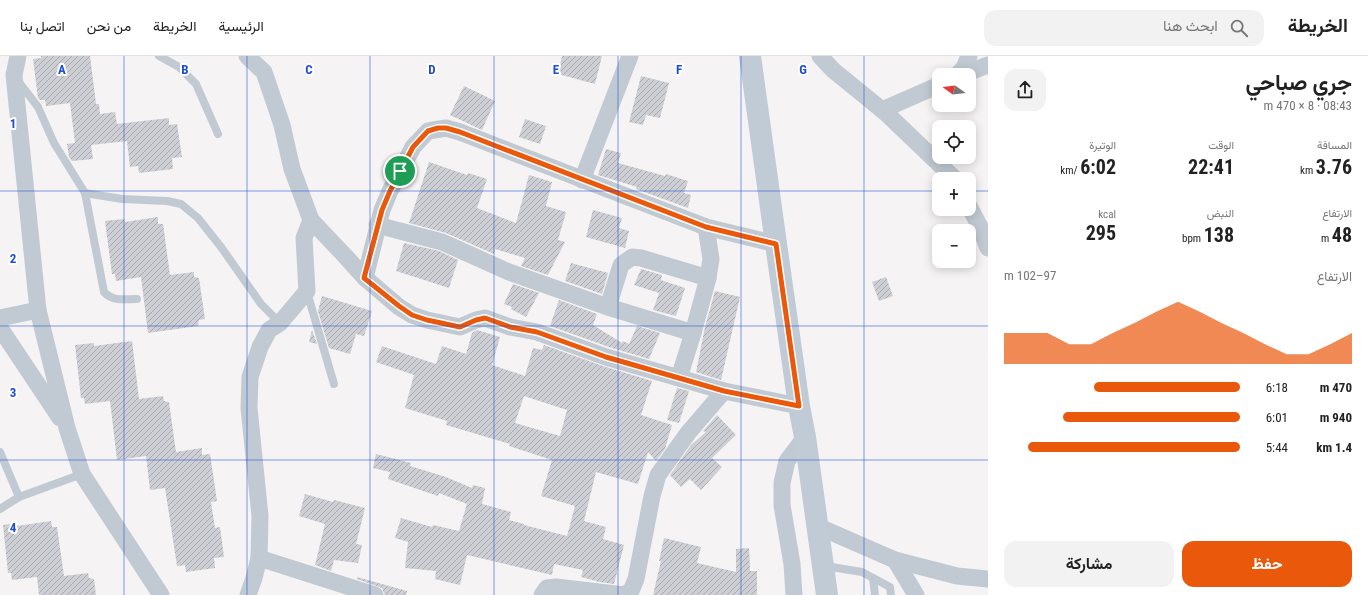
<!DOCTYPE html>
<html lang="ar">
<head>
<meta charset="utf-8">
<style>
  body { margin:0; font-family:"Roboto Condensed",Vazirmatn,sans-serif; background:#f2f2f2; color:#222; direction:rtl; height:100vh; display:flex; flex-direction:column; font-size:15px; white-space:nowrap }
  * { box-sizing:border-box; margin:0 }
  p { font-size:13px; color:#767676 }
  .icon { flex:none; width:22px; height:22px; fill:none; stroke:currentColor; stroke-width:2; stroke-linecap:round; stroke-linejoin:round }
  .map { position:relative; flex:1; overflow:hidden; direction:ltr }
  .panel { display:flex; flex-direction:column; background:#fff; width:380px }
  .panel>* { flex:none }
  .needle { width:26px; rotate:285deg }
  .buttons { position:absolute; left:932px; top:12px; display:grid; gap:8px }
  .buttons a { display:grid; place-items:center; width:44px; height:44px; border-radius:8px; background:#fff; box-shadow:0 2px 10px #0003; font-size:20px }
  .pin { position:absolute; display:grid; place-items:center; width:34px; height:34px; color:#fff; margin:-17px; border:2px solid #fff; border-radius:50%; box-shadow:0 1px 4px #0007 }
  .round { display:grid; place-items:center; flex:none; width:42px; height:42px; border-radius:12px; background:#f2f2f2 }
  .summary { display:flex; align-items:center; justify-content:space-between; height:68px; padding:0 16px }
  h1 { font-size:22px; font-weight:700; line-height:30px }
  .figures { display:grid; grid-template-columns:repeat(3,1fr); gap:6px; height:68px; padding:4px 16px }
  .figures div { display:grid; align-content:center }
  .figures b { font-size:20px; font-weight:700 }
  .figures small { font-size:11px; font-weight:400 }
  .figures p { font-size:11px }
  .chart { height:112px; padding:8px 16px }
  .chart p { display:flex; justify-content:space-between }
  .chart svg { width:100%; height:72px; margin-top:4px; fill:#ea580c; opacity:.7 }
  .action { display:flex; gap:8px; margin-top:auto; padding:8px 16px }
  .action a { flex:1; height:46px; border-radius:12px; background:#ea580c; color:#fff; font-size:16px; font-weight:700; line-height:46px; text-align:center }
  .action a+a { background:#f2f2f2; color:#222 }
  ul { padding:0 16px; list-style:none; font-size:13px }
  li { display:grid; grid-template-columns:64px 48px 1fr; align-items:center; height:30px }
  li i { height:10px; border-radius:5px; background:#ea580c }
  header { display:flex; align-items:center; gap:24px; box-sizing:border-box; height:56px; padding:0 20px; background:#fff; border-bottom:1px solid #e0e0e0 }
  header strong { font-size:19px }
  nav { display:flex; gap:22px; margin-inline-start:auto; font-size:14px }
  .search { width:280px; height:36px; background:#f2f2f2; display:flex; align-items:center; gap:10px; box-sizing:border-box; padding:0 14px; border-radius:12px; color:#767676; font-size:15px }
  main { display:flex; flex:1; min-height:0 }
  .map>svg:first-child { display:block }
  .building { fill:url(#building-hatch); fill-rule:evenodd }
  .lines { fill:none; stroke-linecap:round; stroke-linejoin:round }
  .lane { stroke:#c1cad2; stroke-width:8 }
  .street { stroke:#c1cad2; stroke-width:17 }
  .secondary { stroke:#c1cbd6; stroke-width:22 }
  .route-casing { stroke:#fff; stroke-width:8 }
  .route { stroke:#ea580c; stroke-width:5 }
  .grid { fill:none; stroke:#1d4ed8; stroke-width:1; stroke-opacity:0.55 }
  .grid-label { font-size:13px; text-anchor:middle; font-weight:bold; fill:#1d4ed8; stroke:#fff; stroke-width:4; stroke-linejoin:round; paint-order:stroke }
</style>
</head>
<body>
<header>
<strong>الخريطة</strong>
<div class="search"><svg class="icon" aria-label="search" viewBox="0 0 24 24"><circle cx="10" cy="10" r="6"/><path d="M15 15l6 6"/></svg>ابحث هنا</div>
<nav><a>الرئيسية</a><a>الخريطة</a><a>من نحن</a><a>اتصل بنا</a></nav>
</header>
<main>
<section class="panel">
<div class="summary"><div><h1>جري صباحي</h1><p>08:43 · 8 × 470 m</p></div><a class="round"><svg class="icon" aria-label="share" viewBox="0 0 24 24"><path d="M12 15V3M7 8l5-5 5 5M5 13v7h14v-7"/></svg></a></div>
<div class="figures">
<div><p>المسافة</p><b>3.76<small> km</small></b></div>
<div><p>الوقت</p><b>22:41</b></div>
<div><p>الوتيرة</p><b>6:02<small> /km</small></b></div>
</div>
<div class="figures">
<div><p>الارتفاع</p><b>48<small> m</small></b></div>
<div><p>النبض</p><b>138<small> bpm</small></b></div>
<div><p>kcal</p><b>295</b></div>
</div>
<div class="chart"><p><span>الارتفاع</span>97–102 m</p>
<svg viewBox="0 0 160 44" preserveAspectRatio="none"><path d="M0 44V25L10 25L20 25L30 32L40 32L50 25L60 19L70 12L80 6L90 12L100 19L110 25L120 32L130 38L140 38L150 32L160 25V44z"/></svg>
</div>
<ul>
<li><b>470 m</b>6:18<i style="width:62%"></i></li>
<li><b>940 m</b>6:01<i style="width:75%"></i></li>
<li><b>1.4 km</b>5:44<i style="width:90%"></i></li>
</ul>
<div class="action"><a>حفظ</a><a>مشاركة</a></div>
</section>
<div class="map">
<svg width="988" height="539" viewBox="0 0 988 539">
  <defs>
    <pattern id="building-hatch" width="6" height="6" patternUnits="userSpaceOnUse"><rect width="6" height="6" fill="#cdcfd5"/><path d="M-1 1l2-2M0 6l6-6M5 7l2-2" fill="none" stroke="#a8abb0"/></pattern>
  </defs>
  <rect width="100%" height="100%" fill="#f5f3f3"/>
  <!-- building -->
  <g class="building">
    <path d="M41 0H90L96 48H99L100 58 115 56 117 68 169 62V69L177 68 182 101 172 102 173 113 139 117 138 110 130 111 127 85 91 89 93 103 72 105 69 101 67 88 75 87 70 47 46 50 45 44H40L38 42 33 3 41 2Z"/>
    <path d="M562 0H602L595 28 558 18Z"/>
    <path d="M641 20 669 27 660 62 646 59 643 69 629 66Z"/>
    <path d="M464 30 495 45 482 74 450 59Z"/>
    <path d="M525 63 546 70 540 88 519 81Z"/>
    <path d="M606 93 621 97 618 107 665 120 666 118 688 125 684 137 691 139 688 152 636 133 637 131 598 119Z"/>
    <path d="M429 106 467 119 468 117 487 123 477 152 516 167 529 119 552 126 546 150 566 156 558 184 565 186 548 219 521 210 525 202 495 193 494 198 446 177 409 167Z"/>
    <path d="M593 154 622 162 619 172 629 175 625 192 586 181Z"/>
    <path d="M158 161V168H163L170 219 194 216V221L199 222 205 263 199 264 198 270 148 277 141 221 116 225 115 218H112L105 165 124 163 125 166Z"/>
    <path d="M404 187 439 195 458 204 449 232 396 215Z"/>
    <path d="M571 207 608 217 602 238 565 225Z"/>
    <path d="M641 213 662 219 661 224 685 232 676 260 653 254 659 237 634 229Z"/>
    <path d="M886 221 893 240 879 245 872 226Z"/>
    <path d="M513 228 539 237 526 261 511 253 512 251 504 248Z"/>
    <path d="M715 235 740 241 721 324 696 316 705 271Z"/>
    <path d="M322 240 372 255 364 280 356 278 350 298 329 292 318 255Z"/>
    <path d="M559 244 597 258 593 269 622 287 623 285 629 288 637 270 660 277 649 303 609 291 550 270Z"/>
    <path d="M312 274 317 288 309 286Z"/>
    <path d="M477 274 500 281 492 309 525 320 533 292 542 294 544 289 603 310 652 325 641 359 672 369 665 393 656 405 648 396 638 428 596 416 584 465 606 471 603 483 624 489 614 528 600 526 581 521 583 514 554 508 552 519 467 499 460 529 435 523 436 515 405 512 408 486 395 482 401 462 432 471 433 469 459 475 467 448 439 437 438 440 388 423 390 416 373 412 376 398 411 407 410 410 446 421 472 432 473 429 485 432 482 448 511 456 509 464 524 468V469L567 480 575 450 541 440 552 404 509 390 510 388 446 369 447 365 405 352 414 319 376 306 382 290 436 308 442 290 466 298 472 277ZM524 340 567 354 560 380 515 367Z"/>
    <path d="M132 285 139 343 163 340 164 345 169 346 176 396 202 392V399L210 398 217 445 211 446 215 472 220 471 224 501 214 502 215 512 186 516 185 509 177 510 165 432 150 434 146 400 117 404 110 345 85 348 84 342H81L75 289 94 287V290Z"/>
    <path d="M677 332 689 335 679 367 667 364Z"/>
    <path d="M717 359 736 379 712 402 722 411 701 434 690 423 681 431 670 419 691 389 706 376 703 375Z"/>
    <path d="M305 438 333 446 334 444 365 452 356 488 362 489 358 507 334 504 331 515 315 509 325 468 299 460Z"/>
    <path d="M51 465 52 471H57L64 520 88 517 89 522 94 523 96 539H39L37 521 12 524 11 517H8L3 469 17 467V470Z"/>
    <path d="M664 482 701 491 697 507 736 516V493L749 492 750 515H757V539H653L661 505H659Z"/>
    <path d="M357 521 407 535 406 539H385L382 532 357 523Z"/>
  </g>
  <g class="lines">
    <!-- lane -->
    <g class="lane">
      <path d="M159 0 179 11 196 28 218 78"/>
      <path d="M18 25 38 51 54 87 85 137 122 143 167 145 181 148 198 162 221 191 261 248 280 267"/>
      <path d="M85 137 104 236C113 246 125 243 137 243"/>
      <path d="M307 236 334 328"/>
      <path d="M0 396 19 441"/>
      <path d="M0 453 19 441 82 418"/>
      <path d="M825 510 862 516 890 531 891 539"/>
      <path d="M873 522 875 539"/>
    </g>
    <!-- street -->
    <g class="street">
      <path d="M18 0 14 19 38 254 67 372 82 418 161 539"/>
      <path d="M247 0 264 16 282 69 292 113 311 164 346 201 365 222 399 251 412 259 427 264 460 271 476 264 485 262 510 271 537 276 606 301 679 322 724 335 799 350"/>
      <path d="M820 0 833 14 887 58 955 123"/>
      <path d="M957 19 964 12 969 0"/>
      <path d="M962 19 988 9"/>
      <path d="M882 54 939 29"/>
      <path d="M582 124 630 0"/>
      <path d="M969 150 980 171 988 192"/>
      <path d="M377 169 442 186 509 216 608 251 693 277"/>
      <path d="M365 222 382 154 390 135 413 91 428 75 446 72 460 76 706 171 776 188"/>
      <path d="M608 251 621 209 632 201 641 202 708 222"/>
      <path d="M0 262 38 254"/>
      <path d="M0 272 60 362"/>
      <path d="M679 322 693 277 708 222 711 203 706 171"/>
      <path d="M817 470 895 504 957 520 988 523"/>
      <path d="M259 502 375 539"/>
      <path d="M895 504 916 539"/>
      <path d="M248 539 254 522 259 502 260 460 249 352 250 321 260 291 269 274 280 267 307 235 304 182 311 164"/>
      <path d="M542 539 547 532 556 531 624 539 631 535 636 523 652 440 658 419 688 377 724 335"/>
      <path d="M794 539 792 508 782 449V427L787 405 805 381"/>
    </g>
    <!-- secondary -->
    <path class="secondary" d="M750 0 776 188 799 350 805 381 827 539"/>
  </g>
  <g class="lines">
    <!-- route casing -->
    <g class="route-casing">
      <path id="route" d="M438 72H446L460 76 706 171 776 188 799 350 724 335 679 322 606 301 537 276 510 271 485 262 476 264 460 271 427 264 412 259 399 250 364 222 382 154 390 135 413 91 428 75Z"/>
    </g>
    <!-- route -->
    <use href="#route" class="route"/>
  </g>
  <!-- grid -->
  <path class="grid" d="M124 0V539M247 0V539M370 0V539M494 0V539M618 0V539M741 0V539M864 0V539M0 135H939M969 135H988M0 270H988M0 404H988"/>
  <g class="grid-label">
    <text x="62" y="18">A</text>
    <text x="185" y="18">B</text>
    <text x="309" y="18">C</text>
    <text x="432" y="18">D</text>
    <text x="556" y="18">E</text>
    <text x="679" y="18">F</text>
    <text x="803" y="18">G</text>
    <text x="13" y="72">1</text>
    <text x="13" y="207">2</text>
    <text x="13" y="341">3</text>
    <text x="13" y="476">4</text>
  </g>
</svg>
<div class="buttons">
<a><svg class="needle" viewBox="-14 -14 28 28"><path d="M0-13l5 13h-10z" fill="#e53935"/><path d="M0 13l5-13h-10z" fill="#767676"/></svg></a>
<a><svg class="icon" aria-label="locate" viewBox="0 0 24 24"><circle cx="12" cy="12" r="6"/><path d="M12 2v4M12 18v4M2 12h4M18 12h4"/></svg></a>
<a>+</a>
<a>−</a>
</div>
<div class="pin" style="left:400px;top:115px;background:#1e9e55"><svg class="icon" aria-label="arrive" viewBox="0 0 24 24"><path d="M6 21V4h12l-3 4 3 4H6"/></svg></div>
</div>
</main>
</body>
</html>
